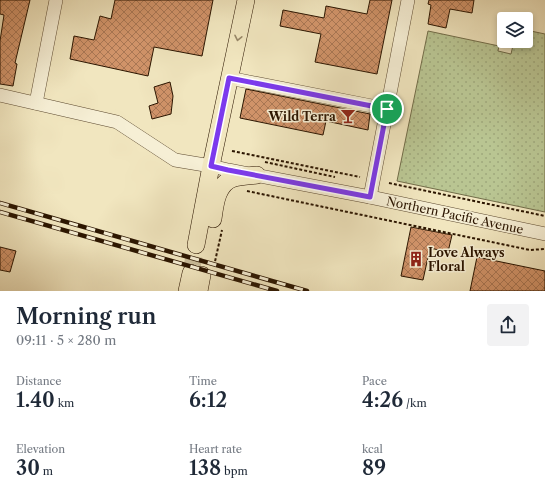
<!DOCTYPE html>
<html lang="en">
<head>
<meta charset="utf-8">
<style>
  body { margin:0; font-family:"Libre Caslon Text",serif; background:#f2f2f3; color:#1f2937; height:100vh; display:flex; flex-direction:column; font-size:15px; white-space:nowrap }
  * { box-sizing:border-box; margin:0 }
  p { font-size:13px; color:#747a83 }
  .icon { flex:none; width:22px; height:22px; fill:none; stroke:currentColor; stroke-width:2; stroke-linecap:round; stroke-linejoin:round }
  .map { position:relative; height:291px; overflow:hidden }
  .side { display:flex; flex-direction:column; background:#fff; flex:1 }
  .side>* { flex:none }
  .buttons { position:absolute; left:497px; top:12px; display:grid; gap:8px }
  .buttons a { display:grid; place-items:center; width:36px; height:36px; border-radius:4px; background:#fff; box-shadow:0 2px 6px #0003; font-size:20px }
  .pin { position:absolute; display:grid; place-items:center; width:34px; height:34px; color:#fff; margin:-17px; border:2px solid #fff; border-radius:50%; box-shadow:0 1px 4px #0007 }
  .round { display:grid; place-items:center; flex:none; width:42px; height:42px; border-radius:4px; background:#f2f2f3 }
  .summary { display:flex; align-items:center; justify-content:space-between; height:68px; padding:0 16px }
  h1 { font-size:22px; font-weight:600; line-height:30px }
  .metrics { display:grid; grid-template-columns:repeat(3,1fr); gap:6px; height:68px; padding:4px 16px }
  .metrics div { display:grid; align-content:center }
  .metrics b { font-size:20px; font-weight:600 }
  .metrics small { font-size:11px; font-weight:400 }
  .metrics p { font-size:11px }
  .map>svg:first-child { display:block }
  .grass { fill:url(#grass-dots); stroke:#726d49 }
  .building { fill:url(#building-cross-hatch); stroke:#2b1500 }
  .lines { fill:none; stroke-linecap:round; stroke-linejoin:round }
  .major-tunnel { stroke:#c9bc99; stroke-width:17; stroke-dasharray:17 8; stroke-linecap:butt }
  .minor-casing { stroke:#5c4930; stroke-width:14 }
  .major-casing { stroke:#2b1500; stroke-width:18 }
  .path { stroke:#2b1500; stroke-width:2; stroke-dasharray:3 2; stroke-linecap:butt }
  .minor { stroke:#f6efd5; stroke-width:13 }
  .major { stroke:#f1e6bf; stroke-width:17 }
  .rail-casing { stroke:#2b1500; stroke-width:4.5 }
  .rail { stroke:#f6efd5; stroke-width:3; stroke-dasharray:9; stroke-linecap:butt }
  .oneway { stroke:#988869 }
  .route-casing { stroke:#fff; stroke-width:8 }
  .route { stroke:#7c3aed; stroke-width:5 }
  .labels { text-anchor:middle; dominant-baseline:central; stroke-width:3; stroke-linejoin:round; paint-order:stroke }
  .poi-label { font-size:12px; font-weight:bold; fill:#2b1500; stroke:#f6efd5; text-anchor:end }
  .street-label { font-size:12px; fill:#2b1500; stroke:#f6efd5 }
</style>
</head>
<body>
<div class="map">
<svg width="545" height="291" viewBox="0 0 545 291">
  <defs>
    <pattern id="grass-dots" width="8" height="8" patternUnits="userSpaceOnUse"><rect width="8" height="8" fill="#b9c592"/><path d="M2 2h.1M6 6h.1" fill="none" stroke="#9fa87c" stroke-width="1.8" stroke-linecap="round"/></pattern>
    <pattern id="building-cross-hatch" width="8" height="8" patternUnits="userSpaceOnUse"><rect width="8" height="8" fill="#d09369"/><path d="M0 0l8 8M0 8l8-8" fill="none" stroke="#a97754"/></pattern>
  </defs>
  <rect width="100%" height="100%" fill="#f1e6bf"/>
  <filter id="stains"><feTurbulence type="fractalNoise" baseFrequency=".005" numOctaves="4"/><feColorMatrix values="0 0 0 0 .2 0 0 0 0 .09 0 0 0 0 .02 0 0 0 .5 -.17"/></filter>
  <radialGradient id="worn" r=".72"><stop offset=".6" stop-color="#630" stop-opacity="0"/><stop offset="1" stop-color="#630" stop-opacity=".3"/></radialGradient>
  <!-- grass -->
  <path class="grass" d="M526 30 545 34V212L397 181 428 31 499 46 498 51 511 54 514 41H526Z"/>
  <!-- building -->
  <g class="building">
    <path d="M0 0H30L15 63 17 64 13 86 0 84V41L4 15 0 14Z"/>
    <path d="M115 0H213L202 56 154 47 148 76 70 59 74 36 94 40 100 16 111 19Z"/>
    <path d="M370 0H392L377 74 315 62 321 34 280 26 283 10 324 18 326 6 367 14Z"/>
    <path d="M429 0H474L472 13 450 9 446 28 428 24 431 5 428 4Z"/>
    <path d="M170 82 173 96 171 114 152 119 149 106 158 103 154 87Z"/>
    <path d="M246 89 370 114 368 130 326 121 323 135 240 118Z"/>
    <path d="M411 227 452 235 448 252 430 248 423 280 401 276Z"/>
    <path d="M0 247 16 251 10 272 0 270Z"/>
    <path d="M477 257 545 271V291H470Z"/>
  </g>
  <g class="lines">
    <!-- major-tunnel -->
    <path class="major-tunnel" d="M191 273 196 245"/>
    <!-- minor casing -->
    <g class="minor-casing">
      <g id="minor">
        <path d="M229 78 387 109"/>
        <path d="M0 95 117 122 175 160 211 166 228 170 370 197 545 234"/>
        <path d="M36 103 56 0"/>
        <path d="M370 197 408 0"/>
      </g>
    </g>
    <!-- major casing -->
    <g class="major-casing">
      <g id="major">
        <path d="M213 219C215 204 217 183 234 178 242 176 249 176 257 175"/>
        <path d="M196 245 211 166 246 0"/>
        <path d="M187 291 191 273"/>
        <path d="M199 291 202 275"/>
      </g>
    </g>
    <!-- path -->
    <g class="path">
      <path d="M232 151 360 177"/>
      <path d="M265 162 335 177"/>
      <path d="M389 183 545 216"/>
      <path d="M247 191 530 250 545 249"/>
      <path d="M214 266 222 230"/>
    </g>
    <!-- minor -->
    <use href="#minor" class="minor"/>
    <!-- major -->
    <use href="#major" class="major"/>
    <!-- rail casing -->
    <g class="rail-casing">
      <g id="rail">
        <path d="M0 203 307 291"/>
        <path d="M0 212 277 291"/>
      </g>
    </g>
    <!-- rail -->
    <use href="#rail" class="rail"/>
  </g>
  <!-- one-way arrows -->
  <defs><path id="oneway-chevron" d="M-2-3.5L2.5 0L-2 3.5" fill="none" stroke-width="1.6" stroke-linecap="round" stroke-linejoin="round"/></defs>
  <use class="oneway" href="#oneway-chevron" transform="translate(238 38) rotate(102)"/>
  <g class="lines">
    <!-- route casing -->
    <g class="route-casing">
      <path id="route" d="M229 78 387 109 370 197 228 170 211 166Z"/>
    </g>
    <!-- route -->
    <use href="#route" class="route"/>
  </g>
  <!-- icons -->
  <defs>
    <g id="bar-bare" transform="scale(1.2)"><path d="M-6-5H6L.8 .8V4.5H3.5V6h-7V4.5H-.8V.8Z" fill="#8f2418" stroke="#f6efd5" stroke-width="2.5" paint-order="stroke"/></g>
    <g id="building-bare" transform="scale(1.2)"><path d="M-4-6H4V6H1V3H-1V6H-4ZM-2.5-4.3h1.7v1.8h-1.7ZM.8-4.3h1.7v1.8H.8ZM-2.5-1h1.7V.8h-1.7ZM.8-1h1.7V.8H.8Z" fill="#8f2418" stroke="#f6efd5" stroke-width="2.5" paint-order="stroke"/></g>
  </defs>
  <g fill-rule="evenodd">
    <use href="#bar-bare" x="348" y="116"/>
    <use href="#building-bare" x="416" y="259"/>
  </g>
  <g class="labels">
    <!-- poi labels -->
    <g class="poi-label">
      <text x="336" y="116">Wild Terra</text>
      <text x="428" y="252" text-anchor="start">Love Always<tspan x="428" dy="14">Floral</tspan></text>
    </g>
    <!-- street labels -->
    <g class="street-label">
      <text transform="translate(455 215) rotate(12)">Northern Pacific Avenue</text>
    </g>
  </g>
  <rect width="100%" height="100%" filter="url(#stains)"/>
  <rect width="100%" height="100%" fill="url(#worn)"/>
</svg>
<div class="buttons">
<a><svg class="icon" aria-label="layers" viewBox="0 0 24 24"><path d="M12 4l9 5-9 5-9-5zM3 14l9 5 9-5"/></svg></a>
</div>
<div class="pin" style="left:387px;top:109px;background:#1e9e55"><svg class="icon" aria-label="arrive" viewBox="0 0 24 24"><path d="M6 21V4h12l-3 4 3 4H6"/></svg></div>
</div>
<section class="side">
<div class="summary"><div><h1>Morning run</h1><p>09:11 · 5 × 280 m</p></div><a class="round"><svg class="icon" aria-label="share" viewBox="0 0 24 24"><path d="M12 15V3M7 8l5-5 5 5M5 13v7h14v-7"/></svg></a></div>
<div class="metrics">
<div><p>Distance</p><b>1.40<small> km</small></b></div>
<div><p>Time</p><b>6:12</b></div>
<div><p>Pace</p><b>4:26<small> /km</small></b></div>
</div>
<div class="metrics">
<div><p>Elevation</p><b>30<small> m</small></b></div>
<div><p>Heart rate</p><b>138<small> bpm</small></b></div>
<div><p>kcal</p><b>89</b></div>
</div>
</section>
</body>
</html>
